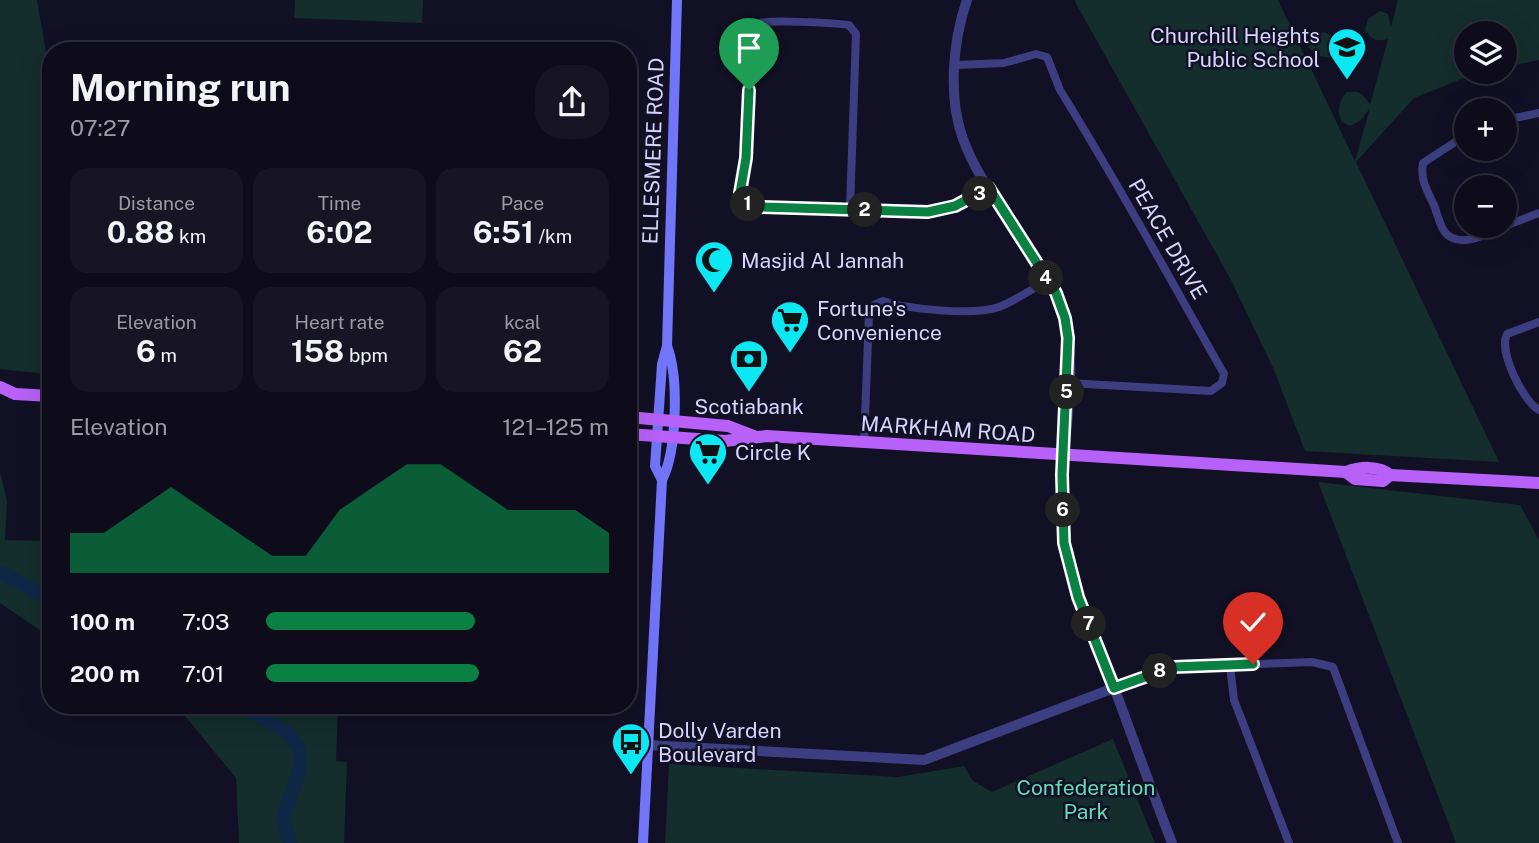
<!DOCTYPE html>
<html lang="en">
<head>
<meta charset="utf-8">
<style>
  body { margin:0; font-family:"Public Sans",sans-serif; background:#171524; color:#f1f3f6; height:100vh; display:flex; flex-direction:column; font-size:26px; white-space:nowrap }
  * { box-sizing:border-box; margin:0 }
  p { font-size:23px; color:#9b9ba3 }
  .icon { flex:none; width:38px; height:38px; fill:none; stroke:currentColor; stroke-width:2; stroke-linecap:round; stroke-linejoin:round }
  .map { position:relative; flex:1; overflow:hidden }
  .sheet { position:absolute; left:42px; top:42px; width:595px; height:672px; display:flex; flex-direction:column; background:#0e0c1b; border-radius:28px; box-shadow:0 7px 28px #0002,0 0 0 2px #2e2c3a }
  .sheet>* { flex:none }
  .tools { position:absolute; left:1454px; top:21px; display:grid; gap:14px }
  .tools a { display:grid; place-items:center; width:63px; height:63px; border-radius:50%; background:#0e0c1b; box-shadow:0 7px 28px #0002,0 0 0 2px #2e2c3a; font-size:35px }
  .pin { position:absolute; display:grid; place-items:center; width:60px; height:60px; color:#fff; margin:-72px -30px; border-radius:50% 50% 50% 0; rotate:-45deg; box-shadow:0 0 7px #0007 }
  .pin .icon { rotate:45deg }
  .km { position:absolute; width:35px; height:35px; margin:-18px; border-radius:50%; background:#222; color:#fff; font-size:19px; line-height:35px; text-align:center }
  .round { display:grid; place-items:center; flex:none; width:74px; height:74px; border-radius:28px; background:#171524 }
  .overview { display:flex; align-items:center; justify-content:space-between; height:119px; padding:0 28px }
  h1 { font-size:38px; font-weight:700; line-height:52px }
  .figures { display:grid; grid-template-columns:repeat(3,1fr); gap:10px; height:119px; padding:7px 28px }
  .figures div { display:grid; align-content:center; border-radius:18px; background:#171524; text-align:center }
  .figures b { font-size:30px; font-weight:700 }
  .figures small { font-size:19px; font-weight:400 }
  .figures p { font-size:19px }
  .chart { height:196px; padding:14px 28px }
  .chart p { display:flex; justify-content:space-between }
  .chart svg { width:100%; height:126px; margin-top:7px; fill:#0b8043; opacity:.7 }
  ul { padding:0 28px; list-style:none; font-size:23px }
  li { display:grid; grid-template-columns:112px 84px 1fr; align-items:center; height:52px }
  li i { height:18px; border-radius:9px; background:#0b8043 }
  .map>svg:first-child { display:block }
  .green { fill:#132e2c }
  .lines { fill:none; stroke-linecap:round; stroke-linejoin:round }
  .river { stroke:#102848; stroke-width:14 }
  .minor { stroke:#3d3e81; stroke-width:8 }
  .tertiary { stroke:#3d3e81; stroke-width:10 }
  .secondary { stroke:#7175f8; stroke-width:10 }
  .primary { stroke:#b761f8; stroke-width:12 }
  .route-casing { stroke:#fff; stroke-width:14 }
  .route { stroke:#0b8043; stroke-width:9 }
  .labels { text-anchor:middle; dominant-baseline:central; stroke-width:5; stroke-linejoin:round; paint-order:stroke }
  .poi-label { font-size:21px; fill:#d7d5fd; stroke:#121024; text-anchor:start }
  .street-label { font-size:21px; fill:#d7d5fd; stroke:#121024 }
  .park-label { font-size:21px; fill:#64dab6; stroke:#121024 }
</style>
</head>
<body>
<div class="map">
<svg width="1539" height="843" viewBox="0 0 1539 843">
  <rect width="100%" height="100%" fill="#121024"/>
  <!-- green -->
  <g class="green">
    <path d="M0 0H37L51 81 47 311 51 321V367L46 369V374L0 369Z"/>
    <path d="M295 0H423L422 23 294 18Z"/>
    <path d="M1074 0H1278L1355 161 1370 108 1361 120 1350 126 1342 122C1336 112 1339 100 1347 92 1361 90 1364 96 1370 105L1388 39C1377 42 1372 40 1365 30L1368 19 1380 11 1388 14 1391 27 1398 0H1539V60L1505 67V33H1466V72H1479L1414 98 1356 162 1499 462 1305 451 1274 370 1231 280Z"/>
    <path d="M1324 32 1338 40 1337 50 1330 58 1315 55 1306 44 1308 38Z"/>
    <path d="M0 472 7 501 5 540 51 541V638L0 603Z"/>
    <path d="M1318 482 1520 505 1539 540V843H1456Z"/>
    <path d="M176 705H338L336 761 347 762 344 843H239L236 778Z"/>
    <path d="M1113 739 1155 843H665L669 764 898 777 964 766 973 781 992 792Z"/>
  </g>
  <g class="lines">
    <!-- river -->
    <g class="river">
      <path d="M0 572 51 599"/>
      <path d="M240 705 287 732 300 750V769L283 817 290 843"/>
    </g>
    <!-- minor -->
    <g class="minor">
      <path d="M956 65 1004 63 1036 54 1047 57 1060 90C1118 183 1170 279 1224 374L1222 383 1211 391 1068 383"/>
      <path d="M1505 120 1539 113"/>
      <path d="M1466 135 1423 163C1420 179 1427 191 1434 205 1437 213 1439 223 1444 231 1458 251 1489 233 1505 226"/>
      <path d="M850 209 758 207 741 198C737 183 745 169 746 154 749 114 749 76 745 37 748 32 750 27 755 24 766 19 834 23 849 25L856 34 850 209C908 212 936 218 989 188"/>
      <path d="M1505 226 1539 213"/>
      <path d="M1539 322 1507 334C1498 351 1523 401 1539 410"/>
      <path d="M864 444 869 314 874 305 883 301C908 309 973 316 999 307 1015 301 1032 289 1048 280"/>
      <path d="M1230 666 1234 700 1289 843"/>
      <path d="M1114 688 1173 667 1312 662 1333 667 1398 843"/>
    </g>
    <!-- tertiary -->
    <g class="tertiary">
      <path d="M967 0C953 40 948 95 962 136 976 177 1006 214 1029 251 1043 272 1060 295 1066 321 1080 390 1054 472 1064 543 1069 580 1087 614 1100 649 1124 714 1147 778 1172 843"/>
      <path d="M648 745 924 760 1114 688"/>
    </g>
    <!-- secondary -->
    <g class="secondary">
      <path d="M662 480 655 466 662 364 667 346 677 0"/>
      <path d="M643 843 662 480C677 451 679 377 667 346"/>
    </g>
    <!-- primary -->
    <g class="primary">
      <path d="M0 387 15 394 51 396"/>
      <path d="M628 417 728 426 754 436"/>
      <path d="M628 434 725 441 767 436 1346 472C1359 467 1379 465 1390 475"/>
      <path d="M1346 472 1355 479 1383 481 1390 475 1539 483"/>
    </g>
  </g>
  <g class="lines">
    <!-- route casing -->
    <g class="route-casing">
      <path id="route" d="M749 90 746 158 740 193 744 202 758 207 928 212 955 206 989 188 1056 293 1065 318 1068 338 1062 475 1064 543 1078 597 1114 688 1173 667 1253 664"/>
    </g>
    <!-- route -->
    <use href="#route" class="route"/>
  </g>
  <!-- icons -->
  <defs>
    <g id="school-pin" transform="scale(2.0125)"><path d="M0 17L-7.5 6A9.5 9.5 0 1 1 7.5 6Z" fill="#0be8f3" stroke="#121024"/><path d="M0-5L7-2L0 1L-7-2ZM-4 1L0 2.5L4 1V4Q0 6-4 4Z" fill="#111"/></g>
    <g id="mosque-pin" transform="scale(2.0125)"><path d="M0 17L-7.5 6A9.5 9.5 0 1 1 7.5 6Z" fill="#0be8f3" stroke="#121024"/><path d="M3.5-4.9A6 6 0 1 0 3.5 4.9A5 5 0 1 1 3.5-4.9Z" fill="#111"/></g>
    <g id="supermarket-pin" transform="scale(2.0125)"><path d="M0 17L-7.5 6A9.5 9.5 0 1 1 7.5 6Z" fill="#0be8f3" stroke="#121024"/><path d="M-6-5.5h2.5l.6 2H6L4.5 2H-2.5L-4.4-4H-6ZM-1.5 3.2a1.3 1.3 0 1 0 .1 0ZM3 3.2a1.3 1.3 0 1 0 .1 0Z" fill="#111"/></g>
    <g id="bank-pin" transform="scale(2.0125)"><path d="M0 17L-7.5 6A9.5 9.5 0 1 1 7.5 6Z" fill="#0be8f3" stroke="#121024"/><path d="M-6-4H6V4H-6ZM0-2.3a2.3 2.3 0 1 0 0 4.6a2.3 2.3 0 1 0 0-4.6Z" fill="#111"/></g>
    <g id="bus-pin" transform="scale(2.0125)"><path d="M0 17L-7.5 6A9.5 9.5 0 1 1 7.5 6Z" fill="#0be8f3" stroke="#121024"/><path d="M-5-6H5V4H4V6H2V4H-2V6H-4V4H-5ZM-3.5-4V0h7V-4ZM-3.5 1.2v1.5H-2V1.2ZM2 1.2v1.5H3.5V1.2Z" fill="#111"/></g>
  </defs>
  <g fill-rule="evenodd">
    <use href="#school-pin" x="1347" y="47"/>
    <use href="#mosque-pin" x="714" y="260"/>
    <use href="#supermarket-pin" x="790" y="320"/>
    <use href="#bank-pin" x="749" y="359"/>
    <use href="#supermarket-pin" x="708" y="452"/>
    <use href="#bus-pin" x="631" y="742"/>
  </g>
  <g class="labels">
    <!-- poi labels -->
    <g class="poi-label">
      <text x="1320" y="35" text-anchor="end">Churchill Heights<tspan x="1320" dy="24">Public School</tspan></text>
      <text x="741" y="260">Masjid Al Jannah</text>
      <text x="817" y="308">Fortune's<tspan x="817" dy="24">Convenience</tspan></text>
      <text x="749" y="406" text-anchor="middle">Scotiabank</text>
      <text x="735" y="452">Circle K</text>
      <text x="658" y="730">Dolly Varden<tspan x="658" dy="24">Boulevard</tspan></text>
    </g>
    <!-- street labels -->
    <g class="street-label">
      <text transform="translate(653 151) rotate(-88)">ELLESMERE ROAD</text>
      <text transform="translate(1168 239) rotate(60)">PEACE DRIVE</text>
      <text transform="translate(948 429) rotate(4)">MARKHAM ROAD</text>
    </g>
    <!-- park labels -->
    <g class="park-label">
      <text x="1086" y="787">Confederation<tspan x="1086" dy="24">Park</tspan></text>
    </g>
  </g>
</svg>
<div class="tools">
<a><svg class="icon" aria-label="layers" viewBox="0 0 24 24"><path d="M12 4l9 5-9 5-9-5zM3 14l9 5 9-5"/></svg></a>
<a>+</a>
<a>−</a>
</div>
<div class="pin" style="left:749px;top:90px;background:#1e9e55"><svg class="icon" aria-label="arrive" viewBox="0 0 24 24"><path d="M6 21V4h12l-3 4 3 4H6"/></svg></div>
<div class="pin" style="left:1253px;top:664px;background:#d93025"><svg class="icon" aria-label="check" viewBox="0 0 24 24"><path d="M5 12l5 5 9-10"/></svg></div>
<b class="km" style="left:748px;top:204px">1</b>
<b class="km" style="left:865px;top:210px">2</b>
<b class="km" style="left:980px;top:194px">3</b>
<b class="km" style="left:1046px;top:278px">4</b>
<b class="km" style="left:1067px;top:392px">5</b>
<b class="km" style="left:1063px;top:510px">6</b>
<b class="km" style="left:1089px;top:624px">7</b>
<b class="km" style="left:1160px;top:671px">8</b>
<section class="sheet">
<div class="overview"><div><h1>Morning run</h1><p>07:27</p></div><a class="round"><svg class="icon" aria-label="share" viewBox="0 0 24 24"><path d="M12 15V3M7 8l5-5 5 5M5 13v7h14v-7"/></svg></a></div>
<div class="figures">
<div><p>Distance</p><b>0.88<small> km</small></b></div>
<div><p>Time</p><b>6:02</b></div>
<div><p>Pace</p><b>6:51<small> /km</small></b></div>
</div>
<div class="figures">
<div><p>Elevation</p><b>6<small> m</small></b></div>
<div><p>Heart rate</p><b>158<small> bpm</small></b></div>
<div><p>kcal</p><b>62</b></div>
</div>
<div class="chart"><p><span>Elevation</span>121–125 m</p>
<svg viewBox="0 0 160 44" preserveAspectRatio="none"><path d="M0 44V30L10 30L20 22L30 14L40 22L50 30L60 38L70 38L80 22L90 14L100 6L110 6L120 14L130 22L140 22L150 22L160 30V44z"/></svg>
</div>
<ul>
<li><b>100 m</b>7:03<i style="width:61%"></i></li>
<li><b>200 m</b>7:01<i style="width:62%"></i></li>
</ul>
</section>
</div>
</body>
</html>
